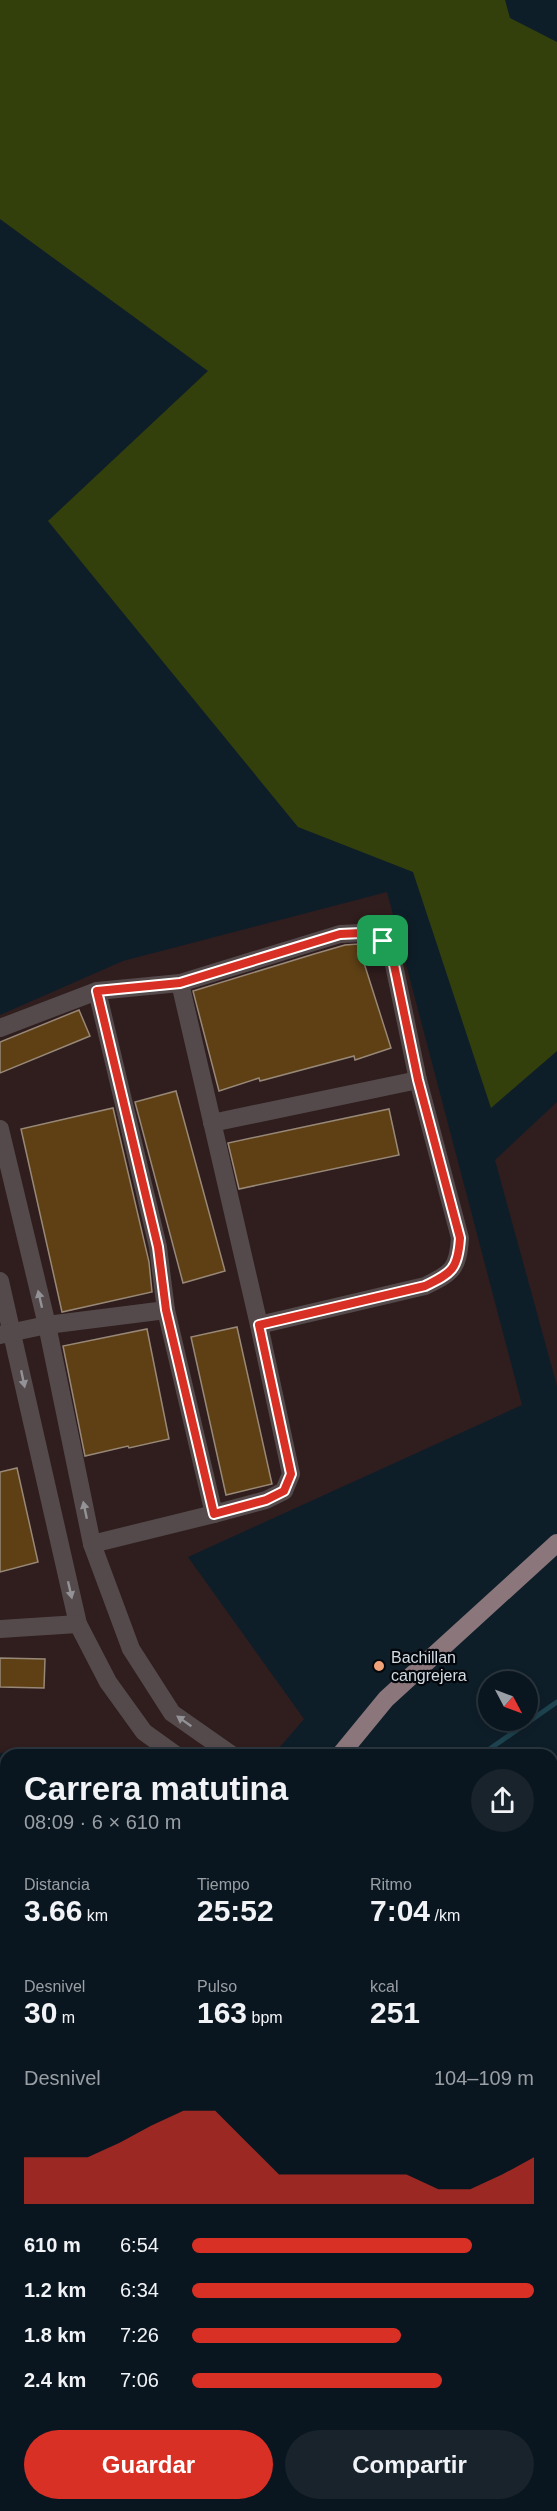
<!DOCTYPE html>
<html lang="es">
<head>
<meta charset="utf-8">
<style>
  body { margin:0; font-family:Helvetica,sans-serif; background:#18232c; color:#f1f3f6; height:100vh; display:flex; flex-direction:column; font-size:22px; white-space:nowrap }
  * { box-sizing:border-box; margin:0 }
  p { font-size:20px; color:#999fa4 }
  .icon { flex:none; width:33px; height:33px; fill:none; stroke:currentColor; stroke-width:2; stroke-linecap:round; stroke-linejoin:round }
  .map { position:relative; flex:1; overflow:hidden }
  .sheet { position:absolute; left:0px; top:1749px; width:558px; height:762px; display:flex; flex-direction:column; background:#0a161f; border-radius:18px 18px 0 0; box-shadow:0 3px 9px #0003,0 0 0 2px #2a353d }
  .sheet>* { flex:none }
  .needle { width:39px; rotate:131deg }
  .tools { position:absolute; left:478px; top:1671px; display:grid; gap:12px }
  .tools a { display:grid; place-items:center; width:60px; height:60px; border-radius:50%; background:#0a161f; box-shadow:0 3px 9px #0003,0 0 0 2px #2a353d; font-size:30px }
  .pin { position:absolute; display:grid; place-items:center; width:51px; height:51px; color:#fff; margin:-26px; border-radius:12px; box-shadow:0 3px 9px #0006 }
  .round { display:grid; place-items:center; flex:none; width:63px; height:63px; border-radius:32px; background:#18232c }
  .head { display:flex; align-items:center; justify-content:space-between; height:102px; padding:0 24px }
  h1 { font-size:33px; font-weight:700; line-height:45px }
  .figures { display:grid; grid-template-columns:repeat(3,1fr); gap:9px; height:102px; padding:6px 24px }
  .figures div { display:grid; align-content:center }
  .figures b { font-size:30px; font-weight:700 }
  .figures small { font-size:16px; font-weight:400 }
  .figures p { font-size:16px }
  .chart { height:168px; padding:12px 24px }
  .chart p { display:flex; justify-content:space-between }
  .chart svg { width:100%; height:108px; margin-top:6px; fill:#d93025; opacity:.7 }
  .cta { display:flex; gap:12px; margin-top:auto; padding:12px 24px }
  .cta a { flex:1; height:69px; border-radius:36px; background:#d93025; color:#fff; font-size:24px; font-weight:700; line-height:69px; text-align:center }
  .cta a+a { background:#18232c; color:#f1f3f6 }
  ul { padding:0 24px; list-style:none; font-size:20px }
  li { display:grid; grid-template-columns:96px 72px 1fr; align-items:center; height:45px }
  li i { height:15px; border-radius:8px; background:#d93025 }
  .map>svg:first-child { display:block }
  .industrial { fill:#301d1e }
  .green { fill:#33400c }
  .lines { fill:none; stroke-linecap:round; stroke-linejoin:round }
  .stream { stroke:#1d434f; stroke-width:5 }
  .building { fill:#5f4015; stroke:#978877; stroke-width:1.5 }
  .minor { stroke:#544a4b; stroke-width:18 }
  .major { stroke:#8b777b; stroke-width:18 }
  .oneway { fill:#929297 }
  .route-casing { stroke:#fff; stroke-width:12 }
  .route { stroke:#d93025; stroke-width:8 }
  .poi-dot { fill:#f0a279; stroke:#03070c; stroke-width:2 }
  .labels { text-anchor:middle; dominant-baseline:central; stroke-width:4.5; stroke-linejoin:round; paint-order:stroke }
  .poi-label { font-size:16px; fill:#d1dbe3; stroke:#03070c; text-anchor:start }
</style>
</head>
<body>
<div class="map">
<svg width="557" height="2511" viewBox="0 0 557 2511">
  <rect width="100%" height="100%" fill="#0e1e29"/>
  <!-- industrial -->
  <g class="industrial">
    <path d="M387 892 522 1405 188 1557 304 1719 273 1755H141L131 1747 0 1753V1015L123 961Z"/>
    <path d="M557 1102V1386L495 1160Z"/>
    <path d="M552 1852 557 1855V2038L552 2036Z"/>
  </g>
  <!-- green -->
  <path class="green" d="M0 0H505L510 18 557 42V1051L491 1108 413 872 298 827 48 521 208 371 0 219Z"/>
  <g class="lines">
    <!-- stream -->
    <g class="stream">
      <path d="M481 1755 557 1702"/>
      <path d="M0 1852 6 1855"/>
    </g>
  </g>
  <!-- building -->
  <g class="building">
    <path d="M358 944 391 1048 355 1060 354 1056 260 1081 259 1078 219 1091 193 991 314 954 345 945Z"/>
    <path d="M79 1010 90 1036 0 1073V1042Z"/>
    <path d="M176 1091 225 1271 183 1283 135 1102Z"/>
    <path d="M113 1108 149 1262 152 1292 62 1312 21 1129Z"/>
    <path d="M389 1109 399 1155 239 1189 228 1143Z"/>
    <path d="M237 1327 272 1484 226 1495 191 1337Z"/>
    <path d="M147 1329 169 1439 129 1448 128 1446 85 1456 63 1346Z"/>
    <path d="M17 1468 38 1562 0 1572V1472Z"/>
    <path d="M0 1658 45 1659 44 1688 0 1687Z"/>
  </g>
  <g class="lines">
    <!-- minor -->
    <g class="minor">
      <path d="M97 991 158 1247 166 1310 214 1514 266 1500 284 1491 291 1474 259 1325 180 983"/>
      <path d="M0 1028 97 991 180 983 340 934 361 933 383 941 393 960 418 1080 460 1238C458 1269 452 1273 425 1286L259 1325"/>
      <path d="M212 1123 418 1080"/>
      <path d="M0 1129 47 1325 92 1544 131 1649 172 1713 232 1755"/>
      <path d="M0 1281 78 1624 108 1682 144 1732 176 1755"/>
      <path d="M0 1335 47 1325 166 1310"/>
      <path d="M92 1544 214 1514"/>
      <path d="M0 1629 78 1624"/>
      <path d="M552 1854 557 1848"/>
      <path d="M0 2027 6 2028"/>
    </g>
    <!-- major -->
    <g class="major">
      <path d="M340 1755 386 1699 557 1543"/>
      <path d="M0 2461 6 2448"/>
    </g>
  </g>
  <!-- one-way arrows -->
  <defs><path id="oneway-solid" d="M-6-.8H1V-3.2L6.5 0L1 3.2V.8H-6Z" transform="scale(1.5)"/></defs>
  <g class="oneway">
    <use href="#oneway-solid" transform="translate(40 1299) rotate(-103)"/>
    <use href="#oneway-solid" transform="translate(23 1379) rotate(78)"/>
    <use href="#oneway-solid" transform="translate(85 1510) rotate(-102)"/>
    <use href="#oneway-solid" transform="translate(70 1590) rotate(77)"/>
    <use href="#oneway-solid" transform="translate(184 1721) rotate(-145)"/>
  </g>
  <g class="lines">
    <!-- route casing -->
    <g class="route-casing">
      <path id="route" d="M361 933 383 941 393 960 418 1080 460 1238C458 1269 452 1273 425 1286L259 1325 291 1474 284 1491 266 1500 214 1514 166 1310 158 1247 97 991 180 983 340 934Z"/>
    </g>
    <!-- route -->
    <use href="#route" class="route"/>
  </g>
  <!-- markers -->
  <circle class="poi-dot" cx="379" cy="1666" r="6"/>
  <g class="labels">
    <!-- poi labels -->
    <g class="poi-label">
      <text x="391" y="1657">Bachillan<tspan x="391" dy="18">cangrejera</tspan></text>
    </g>
  </g>
</svg>
<div class="tools">
<a><svg class="needle" viewBox="-14 -14 28 28"><path d="M0-13l5 13h-10z" fill="#e53935"/><path d="M0 13l5-13h-10z" fill="#999fa4"/></svg></a>
</div>
<div class="pin" style="left:383px;top:941px;background:#1e9e55"><svg class="icon" aria-label="arrive" viewBox="0 0 24 24"><path d="M6 21V4h12l-3 4 3 4H6"/></svg></div>
<section class="sheet">
<div class="head"><div><h1>Carrera matutina</h1><p>08:09 · 6 × 610 m</p></div><a class="round"><svg class="icon" aria-label="share" viewBox="0 0 24 24"><path d="M12 15V3M7 8l5-5 5 5M5 13v7h14v-7"/></svg></a></div>
<div class="figures">
<div><p>Distancia</p><b>3.66<small> km</small></b></div>
<div><p>Tiempo</p><b>25:52</b></div>
<div><p>Ritmo</p><b>7:04<small> /km</small></b></div>
</div>
<div class="figures">
<div><p>Desnivel</p><b>30<small> m</small></b></div>
<div><p>Pulso</p><b>163<small> bpm</small></b></div>
<div><p>kcal</p><b>251</b></div>
</div>
<div class="chart"><p><span>Desnivel</span>104–109 m</p>
<svg viewBox="0 0 160 44" preserveAspectRatio="none"><path d="M0 44V25L10 25L20 25L30 19L40 12L50 6L60 6L70 19L80 32L90 32L100 32L110 32L120 32L130 38L140 38L150 32L160 25V44z"/></svg>
</div>
<ul>
<li><b>610 m</b>6:54<i style="width:82%"></i></li>
<li><b>1.2 km</b>6:34<i style="width:100%"></i></li>
<li><b>1.8 km</b>7:26<i style="width:61%"></i></li>
<li><b>2.4 km</b>7:06<i style="width:73%"></i></li>
</ul>
<div class="cta"><a>Guardar</a><a>Compartir</a></div>
</section>
</div>
</body>
</html>
